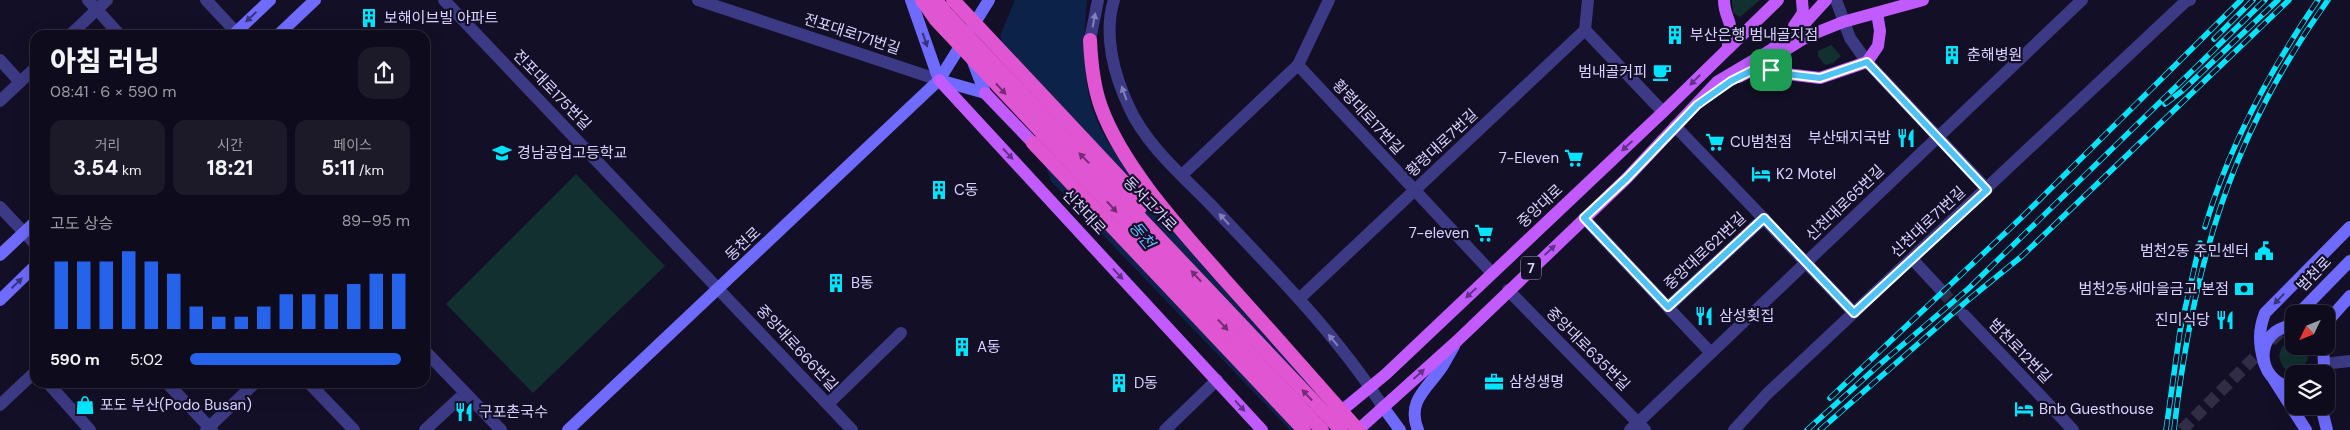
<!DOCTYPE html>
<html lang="ko">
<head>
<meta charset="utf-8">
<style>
  body { margin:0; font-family:"DM Sans","Noto Sans KR",sans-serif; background:#1c1929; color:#f1f3f6; height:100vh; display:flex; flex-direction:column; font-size:19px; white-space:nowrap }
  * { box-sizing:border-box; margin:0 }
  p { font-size:16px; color:#9b9ba3 }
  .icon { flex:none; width:28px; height:28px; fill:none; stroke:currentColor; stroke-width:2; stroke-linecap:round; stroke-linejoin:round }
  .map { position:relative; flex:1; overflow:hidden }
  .side { position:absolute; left:30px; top:30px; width:400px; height:358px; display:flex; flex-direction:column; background:#0e0b1c; border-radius:15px; box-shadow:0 5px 20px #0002,0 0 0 1px #2e2b3b }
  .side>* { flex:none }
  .needle { width:32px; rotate:227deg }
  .buttons { position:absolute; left:2285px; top:305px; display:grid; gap:10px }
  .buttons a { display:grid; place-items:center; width:50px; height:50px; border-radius:10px; background:#0e0b1c; box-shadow:0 5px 20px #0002,0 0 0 1px #2e2b3b; font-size:25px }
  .pin { position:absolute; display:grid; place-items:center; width:42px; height:42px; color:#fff; margin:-21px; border-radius:10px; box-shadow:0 2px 8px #0006 }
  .round { display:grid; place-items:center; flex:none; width:52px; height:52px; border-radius:15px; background:#1c1929 }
  .overview { display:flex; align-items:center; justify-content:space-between; height:85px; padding:0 20px }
  h1 { font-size:28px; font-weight:800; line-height:38px }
  .metrics { display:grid; grid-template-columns:repeat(3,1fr); gap:8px; height:85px; padding:5px 20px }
  .metrics div { display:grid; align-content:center; border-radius:12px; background:#1c1929; text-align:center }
  .metrics b { font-size:21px; font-weight:800 }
  .metrics small { font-size:14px; font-weight:400 }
  .metrics p { font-size:14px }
  .chart { height:140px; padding:10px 20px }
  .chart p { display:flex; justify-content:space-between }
  .chart svg { width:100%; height:90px; margin-top:5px; stroke:#2563eb; stroke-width:6 }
  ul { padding:0 20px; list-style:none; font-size:16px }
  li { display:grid; grid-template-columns:80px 60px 1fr; align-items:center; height:38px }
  li i { height:12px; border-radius:6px; background:#2563eb }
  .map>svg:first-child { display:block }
  .green { fill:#12302f }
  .water { fill:#0c2248 }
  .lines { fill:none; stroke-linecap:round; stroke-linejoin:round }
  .minor-tunnel { stroke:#312d47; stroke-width:12; stroke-dasharray:12 6; stroke-linecap:butt }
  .secondary-tunnel { stroke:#312d47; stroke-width:12; stroke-dasharray:12 6; stroke-linecap:butt }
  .minor { stroke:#3d3a85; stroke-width:12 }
  .tertiary { stroke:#3d3a85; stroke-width:12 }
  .secondary { stroke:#6f6bff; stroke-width:12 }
  .primary { stroke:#c25bff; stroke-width:12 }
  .trunk { stroke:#e055d1; stroke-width:14 }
  .rail-casing { stroke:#00e5ff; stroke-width:5.5 }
  .rail { stroke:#130f26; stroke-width:4; stroke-dasharray:11; stroke-linecap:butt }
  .oneway { fill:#38347d }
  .oneway2 { fill:#837fbc }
  .oneway3 { fill:#623188 }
  .oneway4 { fill:#6f2e73 }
  .route-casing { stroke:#fff; stroke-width:10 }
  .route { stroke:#4fc3f7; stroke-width:6 }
  .labels { text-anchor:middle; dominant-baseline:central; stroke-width:4.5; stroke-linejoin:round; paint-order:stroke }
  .shield { fill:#130f26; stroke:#9e99be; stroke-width:1 }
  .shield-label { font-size:14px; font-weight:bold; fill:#d9d4ff }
  .poi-label { font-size:15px; fill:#d9d4ff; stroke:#130f26; text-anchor:start }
  .street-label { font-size:15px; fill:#d9d4ff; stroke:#130f26 }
  .water-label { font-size:16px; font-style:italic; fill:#62b6ff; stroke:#130f26 }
</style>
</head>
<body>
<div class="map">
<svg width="2350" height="430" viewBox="0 0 2350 430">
  <rect width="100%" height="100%" fill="#130f26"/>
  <!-- green -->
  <g class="green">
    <path d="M1732 0H1760L1740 17 1733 13Z"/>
    <path d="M1831 45 1841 56 1833 63 1825 65 1818 56V51Z"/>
    <path d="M576 174 665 266 533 393 446 304Z"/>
    <path d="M2287 342H2294V346L2306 348 2308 359C2302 370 2296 372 2284 368 2277 357 2278 351 2287 342Z"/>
  </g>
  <!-- water -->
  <path class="water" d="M1015 0H1087C1083 41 1081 88 1100 127 1114 156 1136 179 1155 204 1219 284 1294 356 1364 430H1290L1051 181 1000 36Z"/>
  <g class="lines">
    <!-- minor-tunnel -->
    <path class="minor-tunnel" d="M1941 290 1964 315"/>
    <!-- secondary-tunnel -->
    <path class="secondary-tunnel" d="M2182 430 2294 318"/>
    <!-- minor -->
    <g class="minor">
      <path d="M88 0 120 35"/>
      <path d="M206 0 236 32"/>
      <path d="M1836 0 1850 38 1867 62 1987 189"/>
      <path d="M1585 30 1663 112"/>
      <path d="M70 35 107 0"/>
      <path d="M0 60 20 82"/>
      <path d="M1298 65 1492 273"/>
      <path d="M0 101 35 68"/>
      <path d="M1675 126 1854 313"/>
      <path d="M1182 175 1298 65 1329 0"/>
      <path d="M1584 218 1711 353"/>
      <path d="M1912 259 1941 290"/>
      <path d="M1508 290 1645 430"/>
      <path d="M1299 299 1585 30 1588 0"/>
      <path d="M1668 307 1764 218"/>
      <path d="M1964 315 2073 430"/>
      <path d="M425 351 501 430"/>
      <path d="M2324 364 2350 361"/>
      <path d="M47 382 90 430"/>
      <path d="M308 382 354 430"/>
      <path d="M828 404 901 333"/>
      <path d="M0 405 35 372"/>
      <path d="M206 430 256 382"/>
      <path d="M425 430 465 393"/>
      <path d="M1165 430 1217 380"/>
      <path d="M1630 430 2082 0"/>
      <path d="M1734 430 1767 394 2186 1 2190 0"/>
    </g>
    <!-- tertiary -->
    <g class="tertiary">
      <path d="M444 0 852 430"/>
      <path d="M698 0 939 80"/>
      <path d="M1114 0C1103 34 1114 75 1129 107 1146 145 1182 175 1211 205 1271 269 1335 332 1383 407"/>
      <path d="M1090 40 1098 0"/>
      <path d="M0 207 35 244"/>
      <path d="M166 382 212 430"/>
    </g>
    <!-- secondary -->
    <g class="secondary">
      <path d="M911 0 939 80"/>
      <path d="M233 35 270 0"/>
      <path d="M278 35 315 0"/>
      <path d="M972 59 985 93"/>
      <path d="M939 80 985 93"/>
      <path d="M0 255 35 222"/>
      <path d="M0 300 35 266"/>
      <path d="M2301 311 2350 261"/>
      <path d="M2326 323 2350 296"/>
      <path d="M2294 326C2254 327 2253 382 2294 388"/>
      <path d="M2264 363C2259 344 2258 331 2265 313L2350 227"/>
      <path d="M2320 374 2324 364 2323 346"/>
      <path d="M2274 380 2306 430"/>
      <path d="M2321 406 2327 430"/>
      <path d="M1383 407 1400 430"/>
      <path d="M568 430 939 80 989 0"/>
      <path d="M1418 430C1406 401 1428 388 1442 367 1446 360 1450 353 1454 346"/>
    </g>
    <!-- primary -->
    <g class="primary">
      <path d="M1724 0C1724 20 1736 22 1728 45"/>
      <path d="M1794 26 1803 13 1802 0"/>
      <path d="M1755 69 1808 36 1843 22 1923 0"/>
      <path d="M1739 77 1753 70 1820 78 1867 62 1878 46 1880 31 1877 13"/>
      <path d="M939 80 1262 430"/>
      <path d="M985 93 1033 143"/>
      <path d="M1334 417 1386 374 1663 112 1778 0"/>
      <path d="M1358 430 1457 341 1627 178 1717 82 1771 50 1805 23 1826 0"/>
    </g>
    <!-- trunk -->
    <g class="trunk">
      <path d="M922 0 936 20 1322 430"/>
      <path d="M936 0 945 12 1341 430"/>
      <path d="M953 0 1124 182 1140 208"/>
      <path d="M1090 40C1091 63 1093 85 1101 107 1123 168 1182 231 1224 279 1269 329 1314 380 1358 430"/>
      <path d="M1033 143 1304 430"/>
    </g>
    <!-- rail casing -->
    <g class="rail-casing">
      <g id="rail">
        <path d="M2214 39 2253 0"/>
        <path d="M2165 104 2182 91 2278 0"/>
        <path d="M2205 227C2229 145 2270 70 2318 0"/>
        <path d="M1830 398 2020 219 2241 0"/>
        <path d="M1807 430 1879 365 1968 289 2265 0"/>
        <path d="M1820 430 1968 300 2022 256 2289 0"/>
        <path d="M2166 430 2180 331 2200 243"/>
        <path d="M2174 430C2193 265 2230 137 2328 0"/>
      </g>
    </g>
    <!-- rail -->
    <use href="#rail" class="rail"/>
  </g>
  <!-- one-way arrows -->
  <defs><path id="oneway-solid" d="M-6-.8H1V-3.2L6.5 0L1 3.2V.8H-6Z" transform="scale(1.25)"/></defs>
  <g class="oneway">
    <use href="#oneway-solid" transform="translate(251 17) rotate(137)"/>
    <use href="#oneway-solid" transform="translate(925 40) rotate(71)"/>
    <use href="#oneway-solid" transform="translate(17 283) rotate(-44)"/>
    <use href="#oneway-solid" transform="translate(2279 299) rotate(134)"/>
  </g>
  <g class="oneway2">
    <use href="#oneway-solid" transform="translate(1094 20) rotate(-79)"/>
    <use href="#oneway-solid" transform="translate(1124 93) rotate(-110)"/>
    <use href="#oneway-solid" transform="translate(1224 219) rotate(-133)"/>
    <use href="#oneway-solid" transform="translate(1333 340) rotate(-130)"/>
  </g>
  <g class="oneway3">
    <use href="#oneway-solid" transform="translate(1695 80) rotate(135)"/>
    <use href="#oneway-solid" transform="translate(1627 146) rotate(137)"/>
    <use href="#oneway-solid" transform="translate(1008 154) rotate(47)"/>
    <use href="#oneway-solid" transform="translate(1550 250) rotate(-43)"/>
    <use href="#oneway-solid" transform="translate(1118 274) rotate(47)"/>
    <use href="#oneway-solid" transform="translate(1471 293) rotate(137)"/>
    <use href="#oneway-solid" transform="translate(1419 374) rotate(-42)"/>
    <use href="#oneway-solid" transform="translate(1240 406) rotate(48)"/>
  </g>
  <g class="oneway4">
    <use href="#oneway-solid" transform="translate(1001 89) rotate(47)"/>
    <use href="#oneway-solid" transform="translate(1084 158) rotate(-134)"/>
    <use href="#oneway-solid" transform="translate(1112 207) rotate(47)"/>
    <use href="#oneway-solid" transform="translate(1196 276) rotate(-133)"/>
    <use href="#oneway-solid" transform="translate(1223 325) rotate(47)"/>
    <use href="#oneway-solid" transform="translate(1307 395) rotate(-133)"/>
  </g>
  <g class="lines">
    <!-- route casing -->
    <g class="route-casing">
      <path id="route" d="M1867 62 1987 190 1854 313 1764 218 1668 307 1584 218 1627 178 1697 105 1731 81 1753 70 1820 78Z"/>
    </g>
    <!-- route -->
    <use href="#route" class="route"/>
  </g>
  <!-- icons -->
  <defs>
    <g id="building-bare" transform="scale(1.5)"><path d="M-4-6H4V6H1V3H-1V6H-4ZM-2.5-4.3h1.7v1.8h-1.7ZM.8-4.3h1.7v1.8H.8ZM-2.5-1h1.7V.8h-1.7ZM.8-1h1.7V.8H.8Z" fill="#00e5ff" stroke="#130f26" stroke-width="2.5" paint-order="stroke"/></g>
    <g id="cafe-bare" transform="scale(1.5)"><path d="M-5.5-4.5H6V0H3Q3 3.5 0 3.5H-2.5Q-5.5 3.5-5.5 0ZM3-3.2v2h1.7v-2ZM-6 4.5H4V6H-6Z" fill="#00e5ff" stroke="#130f26" stroke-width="2.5" paint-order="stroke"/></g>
    <g id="restaurant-bare" transform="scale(1.5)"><path d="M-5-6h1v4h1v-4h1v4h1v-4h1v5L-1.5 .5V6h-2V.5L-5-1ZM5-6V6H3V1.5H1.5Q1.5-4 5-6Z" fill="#00e5ff" stroke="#130f26" stroke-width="2.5" paint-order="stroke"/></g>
    <g id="supermarket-bare" transform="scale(1.5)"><path d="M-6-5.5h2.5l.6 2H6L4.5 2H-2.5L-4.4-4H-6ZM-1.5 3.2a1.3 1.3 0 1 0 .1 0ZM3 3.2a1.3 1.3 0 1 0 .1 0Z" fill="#00e5ff" stroke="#130f26" stroke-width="2.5" paint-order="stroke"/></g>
    <g id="school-bare" transform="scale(1.5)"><path d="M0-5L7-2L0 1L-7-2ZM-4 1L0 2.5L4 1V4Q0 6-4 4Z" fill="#00e5ff" stroke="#130f26" stroke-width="2.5" paint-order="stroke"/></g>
    <g id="hotel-bare" transform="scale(1.5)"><path d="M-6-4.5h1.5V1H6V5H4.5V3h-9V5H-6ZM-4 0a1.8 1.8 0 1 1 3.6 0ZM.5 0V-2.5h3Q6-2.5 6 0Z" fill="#00e5ff" stroke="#130f26" stroke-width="2.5" paint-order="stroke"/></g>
    <g id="civic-bare" transform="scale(1.5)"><path d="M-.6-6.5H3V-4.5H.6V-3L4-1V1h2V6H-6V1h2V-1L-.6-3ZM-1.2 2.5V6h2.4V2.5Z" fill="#00e5ff" stroke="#130f26" stroke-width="2.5" paint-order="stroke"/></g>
    <g id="bank-bare" transform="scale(1.5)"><path d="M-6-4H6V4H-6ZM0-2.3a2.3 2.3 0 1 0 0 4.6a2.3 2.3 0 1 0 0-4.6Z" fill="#00e5ff" stroke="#130f26" stroke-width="2.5" paint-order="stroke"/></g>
    <g id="office-bare" transform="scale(1.5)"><path d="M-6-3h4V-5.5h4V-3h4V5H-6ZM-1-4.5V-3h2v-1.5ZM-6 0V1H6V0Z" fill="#00e5ff" stroke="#130f26" stroke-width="2.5" paint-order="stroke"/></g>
    <g id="shop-bare" transform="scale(1.5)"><path d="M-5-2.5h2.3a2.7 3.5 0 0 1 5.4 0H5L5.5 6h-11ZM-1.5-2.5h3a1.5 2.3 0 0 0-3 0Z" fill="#00e5ff" stroke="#130f26" stroke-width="2.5" paint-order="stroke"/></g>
  </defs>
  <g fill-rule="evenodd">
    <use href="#building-bare" x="369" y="18"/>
    <use href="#building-bare" x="1675" y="35"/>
    <use href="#building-bare" x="1952" y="55"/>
    <use href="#cafe-bare" x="1662" y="72"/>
    <use href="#restaurant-bare" x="1906" y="138"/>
    <use href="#supermarket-bare" x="1715" y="142"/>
    <use href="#school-bare" x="502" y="153"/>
    <use href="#supermarket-bare" x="1574" y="158"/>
    <use href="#hotel-bare" x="1761" y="174"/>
    <use href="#building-bare" x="939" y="190"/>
    <use href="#supermarket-bare" x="1484" y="233"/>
    <use href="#civic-bare" x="2264" y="251"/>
    <use href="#building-bare" x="836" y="283"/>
    <use href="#bank-bare" x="2244" y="289"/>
    <use href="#restaurant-bare" x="1704" y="316"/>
    <use href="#restaurant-bare" x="2225" y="320"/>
    <use href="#building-bare" x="962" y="347"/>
    <use href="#office-bare" x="1494" y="382"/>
    <use href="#building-bare" x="1119" y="383"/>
    <use href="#shop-bare" x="85" y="405"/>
    <use href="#hotel-bare" x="2024" y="409"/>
    <use href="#restaurant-bare" x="464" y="412"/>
  </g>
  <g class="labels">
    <!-- shield labels -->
    <rect class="shield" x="1521" y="256.5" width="20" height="23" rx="4"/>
    <g class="shield-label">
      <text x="1531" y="268">7</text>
    </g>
    <!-- poi labels -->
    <g class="poi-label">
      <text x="384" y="18">보해이브빌 아파트</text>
      <text x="1690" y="35">부산은행 범내골지점</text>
      <text x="1967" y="55">춘해병원</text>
      <text x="1647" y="72" text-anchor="end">범내골커피</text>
      <text x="1891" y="138" text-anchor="end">부산돼지국밥</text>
      <text x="1730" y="142">CU범천점</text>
      <text x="517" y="153">경남공업고등학교</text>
      <text x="1559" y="158" text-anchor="end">7-Eleven</text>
      <text x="1776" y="174">K2 Motel</text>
      <text x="954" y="190">C동</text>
      <text x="1469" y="233" text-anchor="end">7-eleven</text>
      <text x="2249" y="251" text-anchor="end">범천2동 주민센터</text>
      <text x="851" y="283">B동</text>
      <text x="2229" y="289" text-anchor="end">범천2동새마을금고 본점</text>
      <text x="1719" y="316">삼성횟집</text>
      <text x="2210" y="320" text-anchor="end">진미식당</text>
      <text x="977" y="347">A동</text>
      <text x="1509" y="382">삼성생명</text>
      <text x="1134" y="383">D동</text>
      <text x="100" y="405">포도 부산(Podo Busan)</text>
      <text x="2039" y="409">Bnb Guesthouse</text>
      <text x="479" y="412">구포촌국수</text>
    </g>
    <!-- street labels -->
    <g class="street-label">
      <text transform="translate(852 34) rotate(18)">전포대로171번길</text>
      <text transform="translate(552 90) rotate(46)">전포대로175번길</text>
      <text transform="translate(1368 117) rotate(47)">황령대로17번길</text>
      <text transform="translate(1442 143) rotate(-43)">황령대로7번길</text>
      <text transform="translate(1845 203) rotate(-44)">신천대로65번길</text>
      <text transform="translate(1150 204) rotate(46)">동서고가로</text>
      <text transform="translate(1540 206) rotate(-43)">중앙대로</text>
      <text transform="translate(1084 212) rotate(47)">신천대로</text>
      <text transform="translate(1928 222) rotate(-43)">신천대로71번길</text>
      <text transform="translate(743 244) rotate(-43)">동천로</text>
      <text transform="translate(1705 251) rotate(-43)">중앙대로621번길</text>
      <text transform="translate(2314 274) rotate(-46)">범천로</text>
      <text transform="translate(797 348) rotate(47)">중앙대로666번길</text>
      <text transform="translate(1588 349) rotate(45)">중앙대로635번길</text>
      <text transform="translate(2020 351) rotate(46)">범천로12번길</text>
    </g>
    <!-- water labels -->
    <g class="water-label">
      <text transform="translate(1142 235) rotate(51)">동천</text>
    </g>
  </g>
</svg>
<div class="buttons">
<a><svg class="needle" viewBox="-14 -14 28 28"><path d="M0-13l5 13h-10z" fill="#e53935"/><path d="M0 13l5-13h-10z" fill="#9b9ba3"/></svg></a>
<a><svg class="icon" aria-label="layers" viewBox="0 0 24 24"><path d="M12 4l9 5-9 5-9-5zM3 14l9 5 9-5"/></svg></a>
</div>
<div class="pin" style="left:1771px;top:70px;background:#1e9e55"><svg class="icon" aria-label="arrive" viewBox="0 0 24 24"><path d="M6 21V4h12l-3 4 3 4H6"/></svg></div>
<section class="side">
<div class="overview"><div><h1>아침 러닝</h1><p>08:41 · 6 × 590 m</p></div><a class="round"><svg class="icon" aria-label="share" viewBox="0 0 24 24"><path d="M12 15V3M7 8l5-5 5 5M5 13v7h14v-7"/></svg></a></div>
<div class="metrics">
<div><p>거리</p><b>3.54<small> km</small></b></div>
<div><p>시간</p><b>18:21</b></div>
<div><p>페이스</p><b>5:11<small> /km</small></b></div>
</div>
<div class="chart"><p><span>고도 상승</span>89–95 m</p>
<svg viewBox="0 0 160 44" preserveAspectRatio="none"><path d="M5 44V11M15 44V11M25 44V11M35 44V6M45 44V11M55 44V17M65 44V33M75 44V38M85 44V38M95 44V33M105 44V27M115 44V27M125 44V27M135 44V22M145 44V17M155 44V17"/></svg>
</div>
<ul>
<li><b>590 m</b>5:02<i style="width:96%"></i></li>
</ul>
</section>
</div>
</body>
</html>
